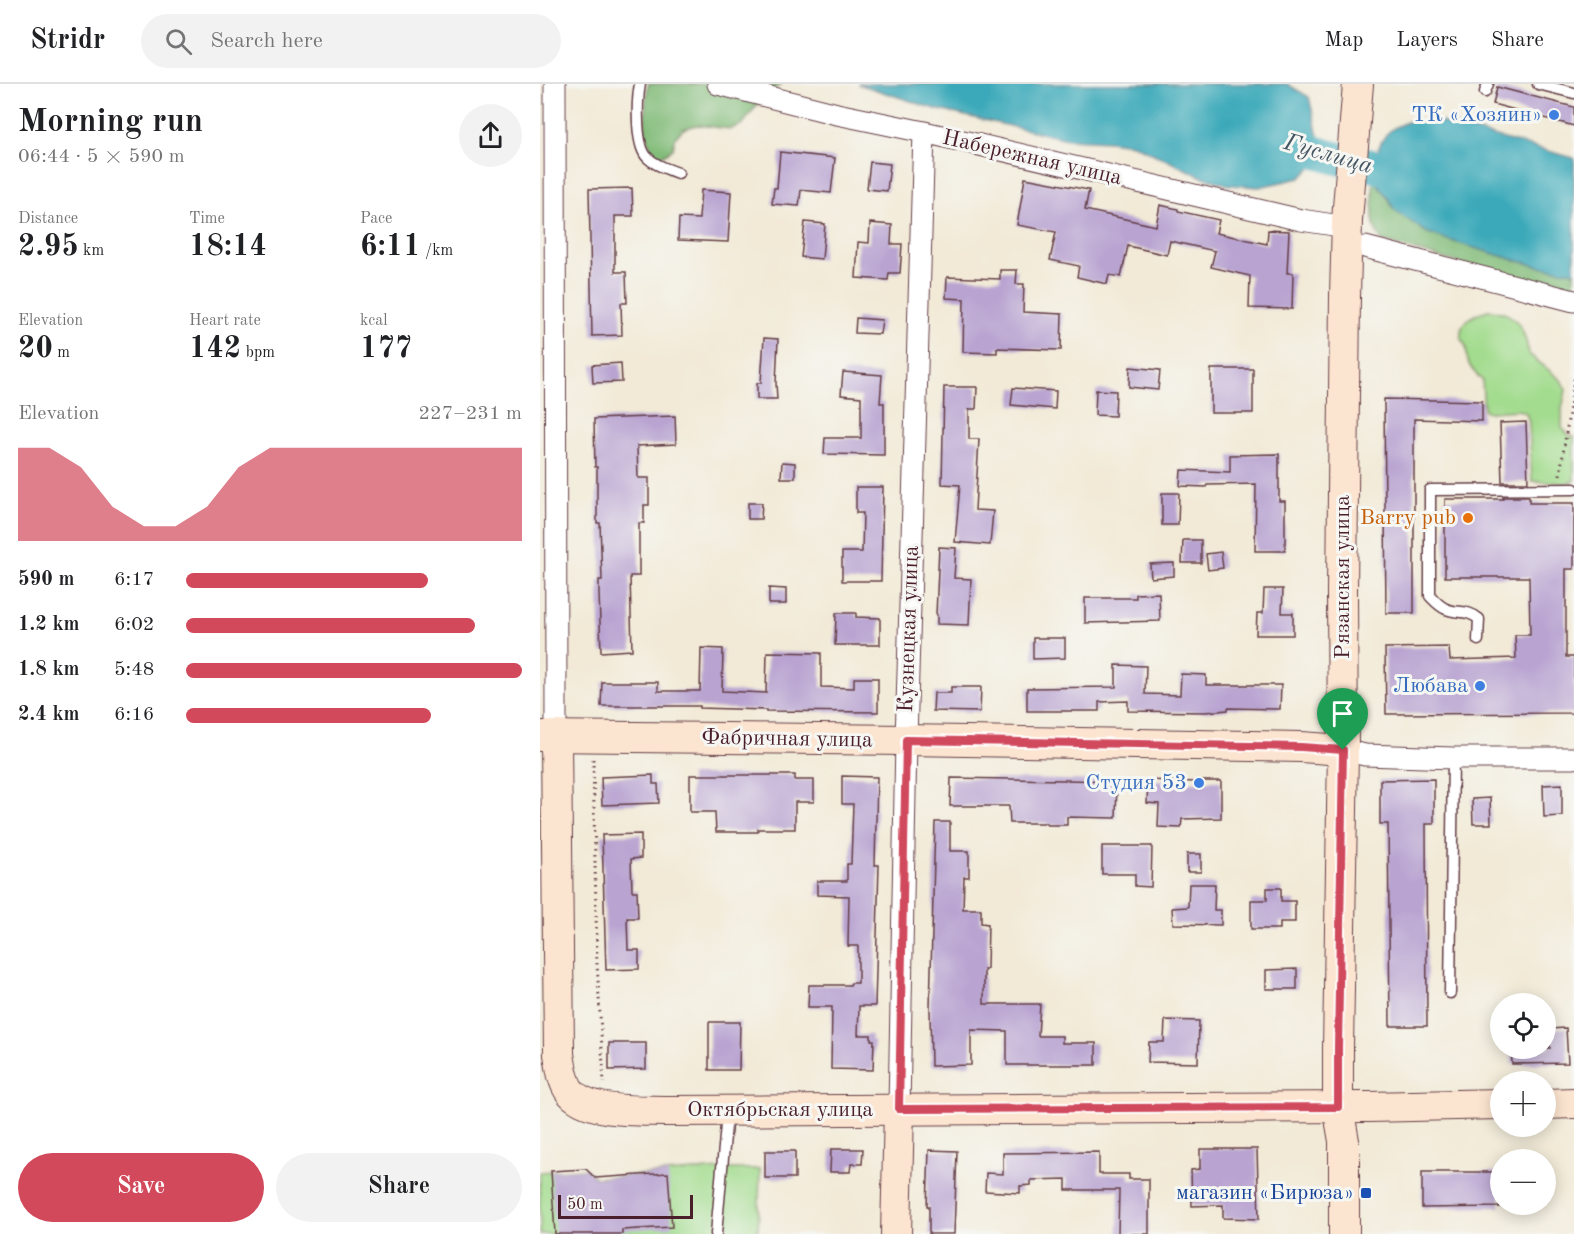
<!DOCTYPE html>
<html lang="en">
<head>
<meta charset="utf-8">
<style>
  body { margin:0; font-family:"Old Standard TT",serif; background:#f2f2f2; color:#202124; height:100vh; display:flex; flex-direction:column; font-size:22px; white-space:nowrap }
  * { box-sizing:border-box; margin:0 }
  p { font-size:20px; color:#757577 }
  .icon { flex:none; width:33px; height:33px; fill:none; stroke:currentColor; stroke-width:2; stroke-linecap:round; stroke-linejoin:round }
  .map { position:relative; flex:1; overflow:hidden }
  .panel { display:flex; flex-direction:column; background:#fff; width:540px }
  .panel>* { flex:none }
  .buttons { position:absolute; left:950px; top:909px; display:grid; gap:12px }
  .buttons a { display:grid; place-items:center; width:66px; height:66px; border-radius:50%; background:#fff; box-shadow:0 3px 15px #0003; font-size:30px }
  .scale { position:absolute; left:18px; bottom:15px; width:135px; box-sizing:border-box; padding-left:6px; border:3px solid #4a1f2b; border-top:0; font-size:16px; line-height:21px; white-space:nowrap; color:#4a1f2b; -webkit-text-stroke:4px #f6f6f2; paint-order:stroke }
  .pin { position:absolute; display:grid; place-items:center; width:51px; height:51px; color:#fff; margin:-62px -26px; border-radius:50% 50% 50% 0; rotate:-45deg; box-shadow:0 0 6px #0007 }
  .pin .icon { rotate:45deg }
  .round { display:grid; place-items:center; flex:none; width:63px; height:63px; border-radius:32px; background:#f2f2f2 }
  .summary { display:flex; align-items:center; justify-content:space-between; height:102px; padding:0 18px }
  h1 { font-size:33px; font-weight:800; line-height:45px }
  .stats { display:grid; grid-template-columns:repeat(3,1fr); gap:9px; height:102px; padding:6px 18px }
  .stats div { display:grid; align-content:center }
  .stats b { font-size:30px; font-weight:800 }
  .stats small { font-size:16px; font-weight:400 }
  .stats p { font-size:16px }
  .chart { height:168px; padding:12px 18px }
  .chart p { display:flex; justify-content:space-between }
  .chart svg { width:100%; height:108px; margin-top:6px; fill:#d1495b; opacity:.7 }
  .action { display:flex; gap:12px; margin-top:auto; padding:12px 18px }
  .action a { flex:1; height:69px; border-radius:36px; background:#d1495b; color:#fff; font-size:24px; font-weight:800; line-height:69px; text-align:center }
  .action a+a { background:#f2f2f2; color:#202124 }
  ul { padding:0 18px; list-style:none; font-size:20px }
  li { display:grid; grid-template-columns:96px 72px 1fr; align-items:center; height:45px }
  li i { height:15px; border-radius:8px; background:#d1495b }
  header { display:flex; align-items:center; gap:36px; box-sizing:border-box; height:84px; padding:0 30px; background:#fff; border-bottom:2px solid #e0e0e0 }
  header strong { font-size:28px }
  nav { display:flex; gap:33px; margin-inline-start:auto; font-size:21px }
  .search { width:420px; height:54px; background:#f2f2f2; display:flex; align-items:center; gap:15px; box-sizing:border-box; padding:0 21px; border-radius:33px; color:#757577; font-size:22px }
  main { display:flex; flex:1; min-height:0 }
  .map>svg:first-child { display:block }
  .green { fill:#a3dc8e; stroke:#767e5c; stroke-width:1.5 }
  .forest { fill:#82bc79; stroke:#666e52; stroke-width:1.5 }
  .water { fill:#3aa9b9; stroke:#426472; stroke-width:1.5 }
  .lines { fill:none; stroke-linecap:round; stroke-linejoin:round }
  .river { stroke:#3aa9b9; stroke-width:33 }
  .building { fill:#b9a4d1 }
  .lane-casing { stroke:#633d45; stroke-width:13 }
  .street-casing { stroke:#633d45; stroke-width:23 }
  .secondary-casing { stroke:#633d45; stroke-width:32 }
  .path { stroke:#633d45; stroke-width:3; stroke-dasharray:1.5 4.5; stroke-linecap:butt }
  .lane { stroke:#fff; stroke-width:10 }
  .street { stroke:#fff; stroke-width:21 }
  .secondary { stroke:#fce5d0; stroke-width:30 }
  .route-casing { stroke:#fff; stroke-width:12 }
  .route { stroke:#d1495b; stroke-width:8 }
  .shop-dot { fill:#3f7fe0; stroke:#f6f6f2; stroke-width:2 }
  .food-dot { fill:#e8710a; stroke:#f6f6f2; stroke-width:2 }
  .transit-dot { fill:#1a4fb4; stroke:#f6f6f2; stroke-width:2 }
  .labels { text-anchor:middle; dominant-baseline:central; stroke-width:6; stroke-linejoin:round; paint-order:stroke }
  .shop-label { font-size:22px; fill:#366cbe; stroke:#f6f6f2; text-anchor:end }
  .street-label { font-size:22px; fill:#4a1f2b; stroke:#f6f6f2 }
  .food-label { font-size:22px; fill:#c56008; stroke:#f6f6f2; text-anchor:end }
  .transit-label { font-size:22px; fill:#164399; stroke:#f6f6f2; text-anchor:end }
  .water-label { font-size:24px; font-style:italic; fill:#445664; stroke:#f6f6f2 }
</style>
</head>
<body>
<header>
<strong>Stridr</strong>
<div class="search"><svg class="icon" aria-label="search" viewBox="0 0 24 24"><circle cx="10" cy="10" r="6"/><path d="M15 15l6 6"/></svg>Search here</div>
<nav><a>Map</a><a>Layers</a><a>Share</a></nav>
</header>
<main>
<section class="panel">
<div class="summary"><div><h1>Morning run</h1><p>06:44 · 5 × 590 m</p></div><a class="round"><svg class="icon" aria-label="share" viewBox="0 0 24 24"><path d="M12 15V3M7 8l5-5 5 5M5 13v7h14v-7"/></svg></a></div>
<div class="stats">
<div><p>Distance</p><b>2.95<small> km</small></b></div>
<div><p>Time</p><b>18:14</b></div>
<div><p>Pace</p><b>6:11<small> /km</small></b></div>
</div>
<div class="stats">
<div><p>Elevation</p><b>20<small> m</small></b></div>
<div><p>Heart rate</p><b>142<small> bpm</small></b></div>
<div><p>kcal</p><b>177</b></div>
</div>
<div class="chart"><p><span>Elevation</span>227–231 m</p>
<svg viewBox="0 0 160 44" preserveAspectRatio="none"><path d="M0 44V6L10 6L20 14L30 30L40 38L50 38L60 30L70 14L80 6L90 6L100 6L110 6L120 6L130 6L140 6L150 6L160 6V44z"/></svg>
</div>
<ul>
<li><b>590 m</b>6:17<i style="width:72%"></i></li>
<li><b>1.2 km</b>6:02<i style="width:86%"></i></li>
<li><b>1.8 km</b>5:48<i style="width:100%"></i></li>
<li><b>2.4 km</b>6:16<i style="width:73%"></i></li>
</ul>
<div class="action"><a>Save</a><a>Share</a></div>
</section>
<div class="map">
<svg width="1034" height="1150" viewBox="0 0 1034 1150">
  <rect width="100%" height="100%" fill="#f6f6f2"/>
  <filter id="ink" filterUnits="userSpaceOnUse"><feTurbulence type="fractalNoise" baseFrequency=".0167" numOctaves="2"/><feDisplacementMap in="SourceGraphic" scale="12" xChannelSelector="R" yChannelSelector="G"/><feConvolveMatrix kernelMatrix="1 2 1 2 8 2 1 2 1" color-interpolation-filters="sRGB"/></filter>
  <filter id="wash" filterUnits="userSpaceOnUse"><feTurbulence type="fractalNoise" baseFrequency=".008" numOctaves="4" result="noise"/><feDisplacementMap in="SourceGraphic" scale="24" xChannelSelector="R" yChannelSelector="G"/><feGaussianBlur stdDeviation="1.35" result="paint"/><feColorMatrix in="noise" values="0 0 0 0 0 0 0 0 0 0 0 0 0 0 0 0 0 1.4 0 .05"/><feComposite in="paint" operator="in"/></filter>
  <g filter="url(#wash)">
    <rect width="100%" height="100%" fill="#f2ead7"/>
    <!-- green -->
    <g class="green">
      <path d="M948 226C978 228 984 244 989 270L1021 296 1026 306 1022 324V344L1030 352 1034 353V397L1026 399 992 397 989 339 986 329 978 326 949 328 944 326 942 296C936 290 930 285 928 277 926 272 927 267 926 263 925 260 922 257 921 254 918 238 935 230 948 226Z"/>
      <path d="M46 1085 55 1094 183 1085H220L218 1150H0V1088Z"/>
    </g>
    <!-- forest -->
    <g class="forest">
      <path d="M108 0H241L216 22 203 40 191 45 157 41 143 45 135 54 133 65 122 72C97 66 106 18 108 0Z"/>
      <path d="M833 94 848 114 853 124 908 156 998 182 1034 188V212L842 157C828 141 834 114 833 94Z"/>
    </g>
    <!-- water -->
    <g class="water">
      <path d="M318 0H747L769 13 781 65 776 79 760 94 719 103 689 101 660 92 593 60 568 57 527 55 395 25Z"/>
      <path d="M869 37H898L1034 74V188L998 182 971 175 908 156 886 148 861 131 853 124 848 114 833 94C834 77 837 57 851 46 856 42 863 40 869 37Z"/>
    </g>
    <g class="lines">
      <!-- river -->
      <path class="river" d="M736 57 796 74 833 82 875 93"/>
    </g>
    <g id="blocks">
      <!-- building -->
      <g class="building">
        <path d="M957 3 1034 23V42L953 20Z"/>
        <path d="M240 68 295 74 291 109 261 106 259 122 232 120 234 104H237Z"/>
        <path d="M330 78 350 80 347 107 327 105Z"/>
        <path d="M485 94 549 106 545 126 616 142 620 121 638 125V127L679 136 676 149 727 160 728 146 749 147 747 189H753L752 225 709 224 710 192 671 183 675 167 630 157 627 171 588 162 581 193 569 191 567 200 537 193 539 182 510 176 516 148 477 141Z"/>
        <path d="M92 104 93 132H75V188H86L87 219H81L82 251 52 252 49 105Z"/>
        <path d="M161 106 191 108 188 158 138 156 139 134 159 135Z"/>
        <path d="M265 138 285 140 282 175 261 173Z"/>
        <path d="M330 139 352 141 351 160H362L360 189H349L348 196 316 194 318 158 329 159Z"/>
        <path d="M460 186H477L476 200H484L483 228 522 230 521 266 457 264V269L423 268 424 215 406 214 407 193 460 195Z"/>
        <path d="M316 234 342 236 340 250 315 249Z"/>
        <path d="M224 254 238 255 236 299 237 315H217V299H221Z"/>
        <path d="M81 279 82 298 53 299 52 281Z"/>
        <path d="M590 283 620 286 618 306 589 303Z"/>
        <rect x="671" y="285" width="42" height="44"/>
        <path d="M303 288 342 291 340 319H344V371L284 370 285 354H321V313L301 311Z"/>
        <path d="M404 303H437L436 325H429V355H439L435 426 453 427 450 461 415 458 420 401 402 400Z"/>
        <path d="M473 304 516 307 515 325 471 321Z"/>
        <path d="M556 306 576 307 575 332 555 331Z"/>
        <path d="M844 315 942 317V337L874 335V529H846Z"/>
        <path d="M135 332 136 360 97 362 98 394H109V421H104V439H99V492H90L92 566 61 568 59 509V496H62L60 439H57V383H55L54 335Z"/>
        <path d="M986 338 988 398H962L960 339Z"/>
        <path d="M739 370V417H745V467H715L716 400 667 401 666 403 640 402 641 386 690 388V371Z"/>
        <path d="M242 378 255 379V394H241Z"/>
        <path d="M316 403H343L341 497H302V468H322L323 429H316Z"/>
        <path d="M622 409H639L638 441H622Z"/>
        <path d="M963 413H989V419H1034V485H1026V573H1034V629L846 630 845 564 909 563 910 576 976 574 975 551H990L989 493H905V415H963Z"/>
        <path d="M208 419H222L221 435H208Z"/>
        <path d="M643 456H661V479H642Z"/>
        <path d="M399 463 416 464 414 494 431 495 429 541 397 540V531H396Z"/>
        <path d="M681 468 683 484 668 486 666 470Z"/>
        <path d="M634 479V492L611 494 610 480Z"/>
        <path d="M229 504 246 505V520H229Z"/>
        <path d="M724 505H743L742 529H753V551H716L717 529H723Z"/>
        <path d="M619 509 620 537 545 539V514H596V510Z"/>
        <path d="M296 529H316V533L340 534V561H295Z"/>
        <path d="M493 554H525V574L493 575Z"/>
        <path d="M161 564 183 565 182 607 226 609 227 568 281 569V603L314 604V594H338V628L226 627V626L160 624V622H61L62 598H118V607H160Z"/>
        <path d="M576 581 606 582 605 610 640 611 641 590 666 591V601H741L740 625 688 624V626L665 628 588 627V617L559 618V627H487V604L576 603Z"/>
        <path d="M411 603H441L440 628 393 627 394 609H411Z"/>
        <path d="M113 691V700H118L119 719 62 721 61 693Z"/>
        <path d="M150 691H255V696H274V718H255V745H218V748H176L175 728H150Z"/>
        <path d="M302 692 337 693 335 781H339L335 922H319L318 951H331V956H334L333 986 291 985 292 923H268L269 901H310L311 899H318V862H308L309 812 277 811V797H307V780H311L313 720H302Z"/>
        <path d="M411 694 577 697 576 734 527 733V741H507V739H470L469 722H410Z"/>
        <path d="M894 695V740H886L887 942H850L848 740H840V696Z"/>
        <path d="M608 696 656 698V697H681V734L642 735 641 744 618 743 619 720 607 719Z"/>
        <path d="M1022 700V732L1004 733 1003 701Z"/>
        <path d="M950 714 951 740H933L932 715Z"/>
        <path d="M395 738H410V767H429V793H424L423 825H441V839L448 840 447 885H444V920H500L498 952H522V959H556V981H467V947L431 946V981L391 982 390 924Z"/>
        <path d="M101 750V774L91 775 92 807H97L98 834H87L88 866H99V885L66 886 62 751Z"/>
        <path d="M562 762H612L611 803 595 802V790H562Z"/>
        <rect x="647" y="770" width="14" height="18"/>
        <path d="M649 800H675L674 826H681V841L633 840 632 824 648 823Z"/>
        <path d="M727 804H741V817H755V838H740V845H711V816H727Z"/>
        <path d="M757 885V905H726V886Z"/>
        <path d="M625 936 659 937 658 979 608 978 609 958H624Z"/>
        <path d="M169 938H200L199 986H169Z"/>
        <path d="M1026 944 1028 979 972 980 971 964H1010L1009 945Z"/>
        <path d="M69 959H106V985L69 986Z"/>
        <path d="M291 1065H323L322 1080H311L310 1088H290Z"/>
        <path d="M660 1065H717L719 1135 683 1134V1121L652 1122 651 1086 660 1085Z"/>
        <path d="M389 1066 417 1067 414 1150H389V1122H387Z"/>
        <rect x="225" y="1067" width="30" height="27"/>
        <path d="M559 1068V1090H589V1095H609V1150H578L579 1106H526V1095L491 1096V1101L480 1102V1109L445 1107 446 1089 463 1090V1069Z"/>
        <path d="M46 1085 55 1094 128 1089 132 1143 82 1146V1150H15L11 1087Z"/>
        <path d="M882 1088H960V1123L882 1124Z"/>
      </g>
    </g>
  </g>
  <g filter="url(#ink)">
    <use href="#blocks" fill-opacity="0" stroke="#633d45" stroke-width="1.5"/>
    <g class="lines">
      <!-- lane casing -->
      <g class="lane-casing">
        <g id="lane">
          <path d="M100 0C97 16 95 63 108 74 116 82 128 85 138 89"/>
          <path d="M998 0 1034 9"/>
          <path d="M945 8 948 0"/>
          <path d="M938 556 939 535C927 525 918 530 906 525 899 522 895 517 890 512V406L1034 405"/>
          <path d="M910 909 913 674"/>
          <path d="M176 1150 187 1030"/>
        </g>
      </g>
      <!-- street casing -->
      <g class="street-casing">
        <g id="street">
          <path d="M15 0 16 652"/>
          <path d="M178 0 297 30 384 48 761 136 807 143"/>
          <path d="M825 163 1034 217"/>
          <path d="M803 666 825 671 913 674H1034"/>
          <path d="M359 1025 366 656 384 48"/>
        </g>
      </g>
      <!-- secondary casing -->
      <g class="secondary-casing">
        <g id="secondary">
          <path d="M0 652 366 656 761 663 803 666"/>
          <path d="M16 652 19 970C21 982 22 995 29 1006 46 1030 100 1026 127 1027L829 1023 960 1020"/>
          <path d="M1005 1020 1034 1019"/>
          <path d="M356 1150 359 1025"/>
          <path d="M804 1150V1057L798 1023V964L803 666 802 508 805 212 807 136 818 0"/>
        </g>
      </g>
      <!-- path -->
      <g class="path">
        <path d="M1020 391 1034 295"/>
        <path d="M53 675 57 879 64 999"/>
      </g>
      <!-- lane -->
      <use href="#lane" class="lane"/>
      <!-- street -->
      <use href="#street" class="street"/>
      <!-- secondary -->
      <use href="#secondary" class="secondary"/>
    </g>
  </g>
  <g class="lines" filter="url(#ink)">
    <!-- route casing -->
    <g class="route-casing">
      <path id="route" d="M366 656 761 663 803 666 798 964V1023L359 1025Z"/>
    </g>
    <!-- route -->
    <use href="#route" class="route"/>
  </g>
  <!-- markers -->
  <g class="shop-dot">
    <circle cx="1014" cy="31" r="6"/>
    <circle cx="940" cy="602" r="6"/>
    <circle cx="659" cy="699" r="6"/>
  </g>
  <circle class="food-dot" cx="928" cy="434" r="6"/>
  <rect class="transit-dot" x="820" y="1103" width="12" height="12" rx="3"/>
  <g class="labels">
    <!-- shop labels -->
    <g class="shop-label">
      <text x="1002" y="31">ТК «Хозяин»</text>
      <text x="928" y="602">Любава</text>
      <text x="647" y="699">Студия 53</text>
    </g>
    <!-- street labels -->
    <g class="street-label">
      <text transform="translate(492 74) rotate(13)">Набережная улица</text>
      <text transform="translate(803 493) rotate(-90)">Рязанская улица</text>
      <text transform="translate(369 545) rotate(-88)">Кузнецкая улица</text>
      <text transform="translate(247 655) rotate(1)">Фабричная улица</text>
      <text x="240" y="1026">Октябрьская улица</text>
    </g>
    <!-- food labels -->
    <g class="food-label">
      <text x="916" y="434">Barry pub</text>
    </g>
    <!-- transit labels -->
    <g class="transit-label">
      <text x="814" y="1109">магазин «Бирюза»</text>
    </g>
    <!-- water labels -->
    <g class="water-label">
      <text transform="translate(788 71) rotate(16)">Гуслица</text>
    </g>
  </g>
</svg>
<div class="buttons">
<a><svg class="icon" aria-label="locate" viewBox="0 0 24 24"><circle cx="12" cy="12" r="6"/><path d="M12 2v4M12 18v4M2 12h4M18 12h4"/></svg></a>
<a>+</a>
<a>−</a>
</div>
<div class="scale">50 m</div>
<div class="pin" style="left:803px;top:666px;background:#1e9e55"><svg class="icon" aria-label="arrive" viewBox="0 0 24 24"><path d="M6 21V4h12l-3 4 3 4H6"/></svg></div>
</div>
</main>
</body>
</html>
